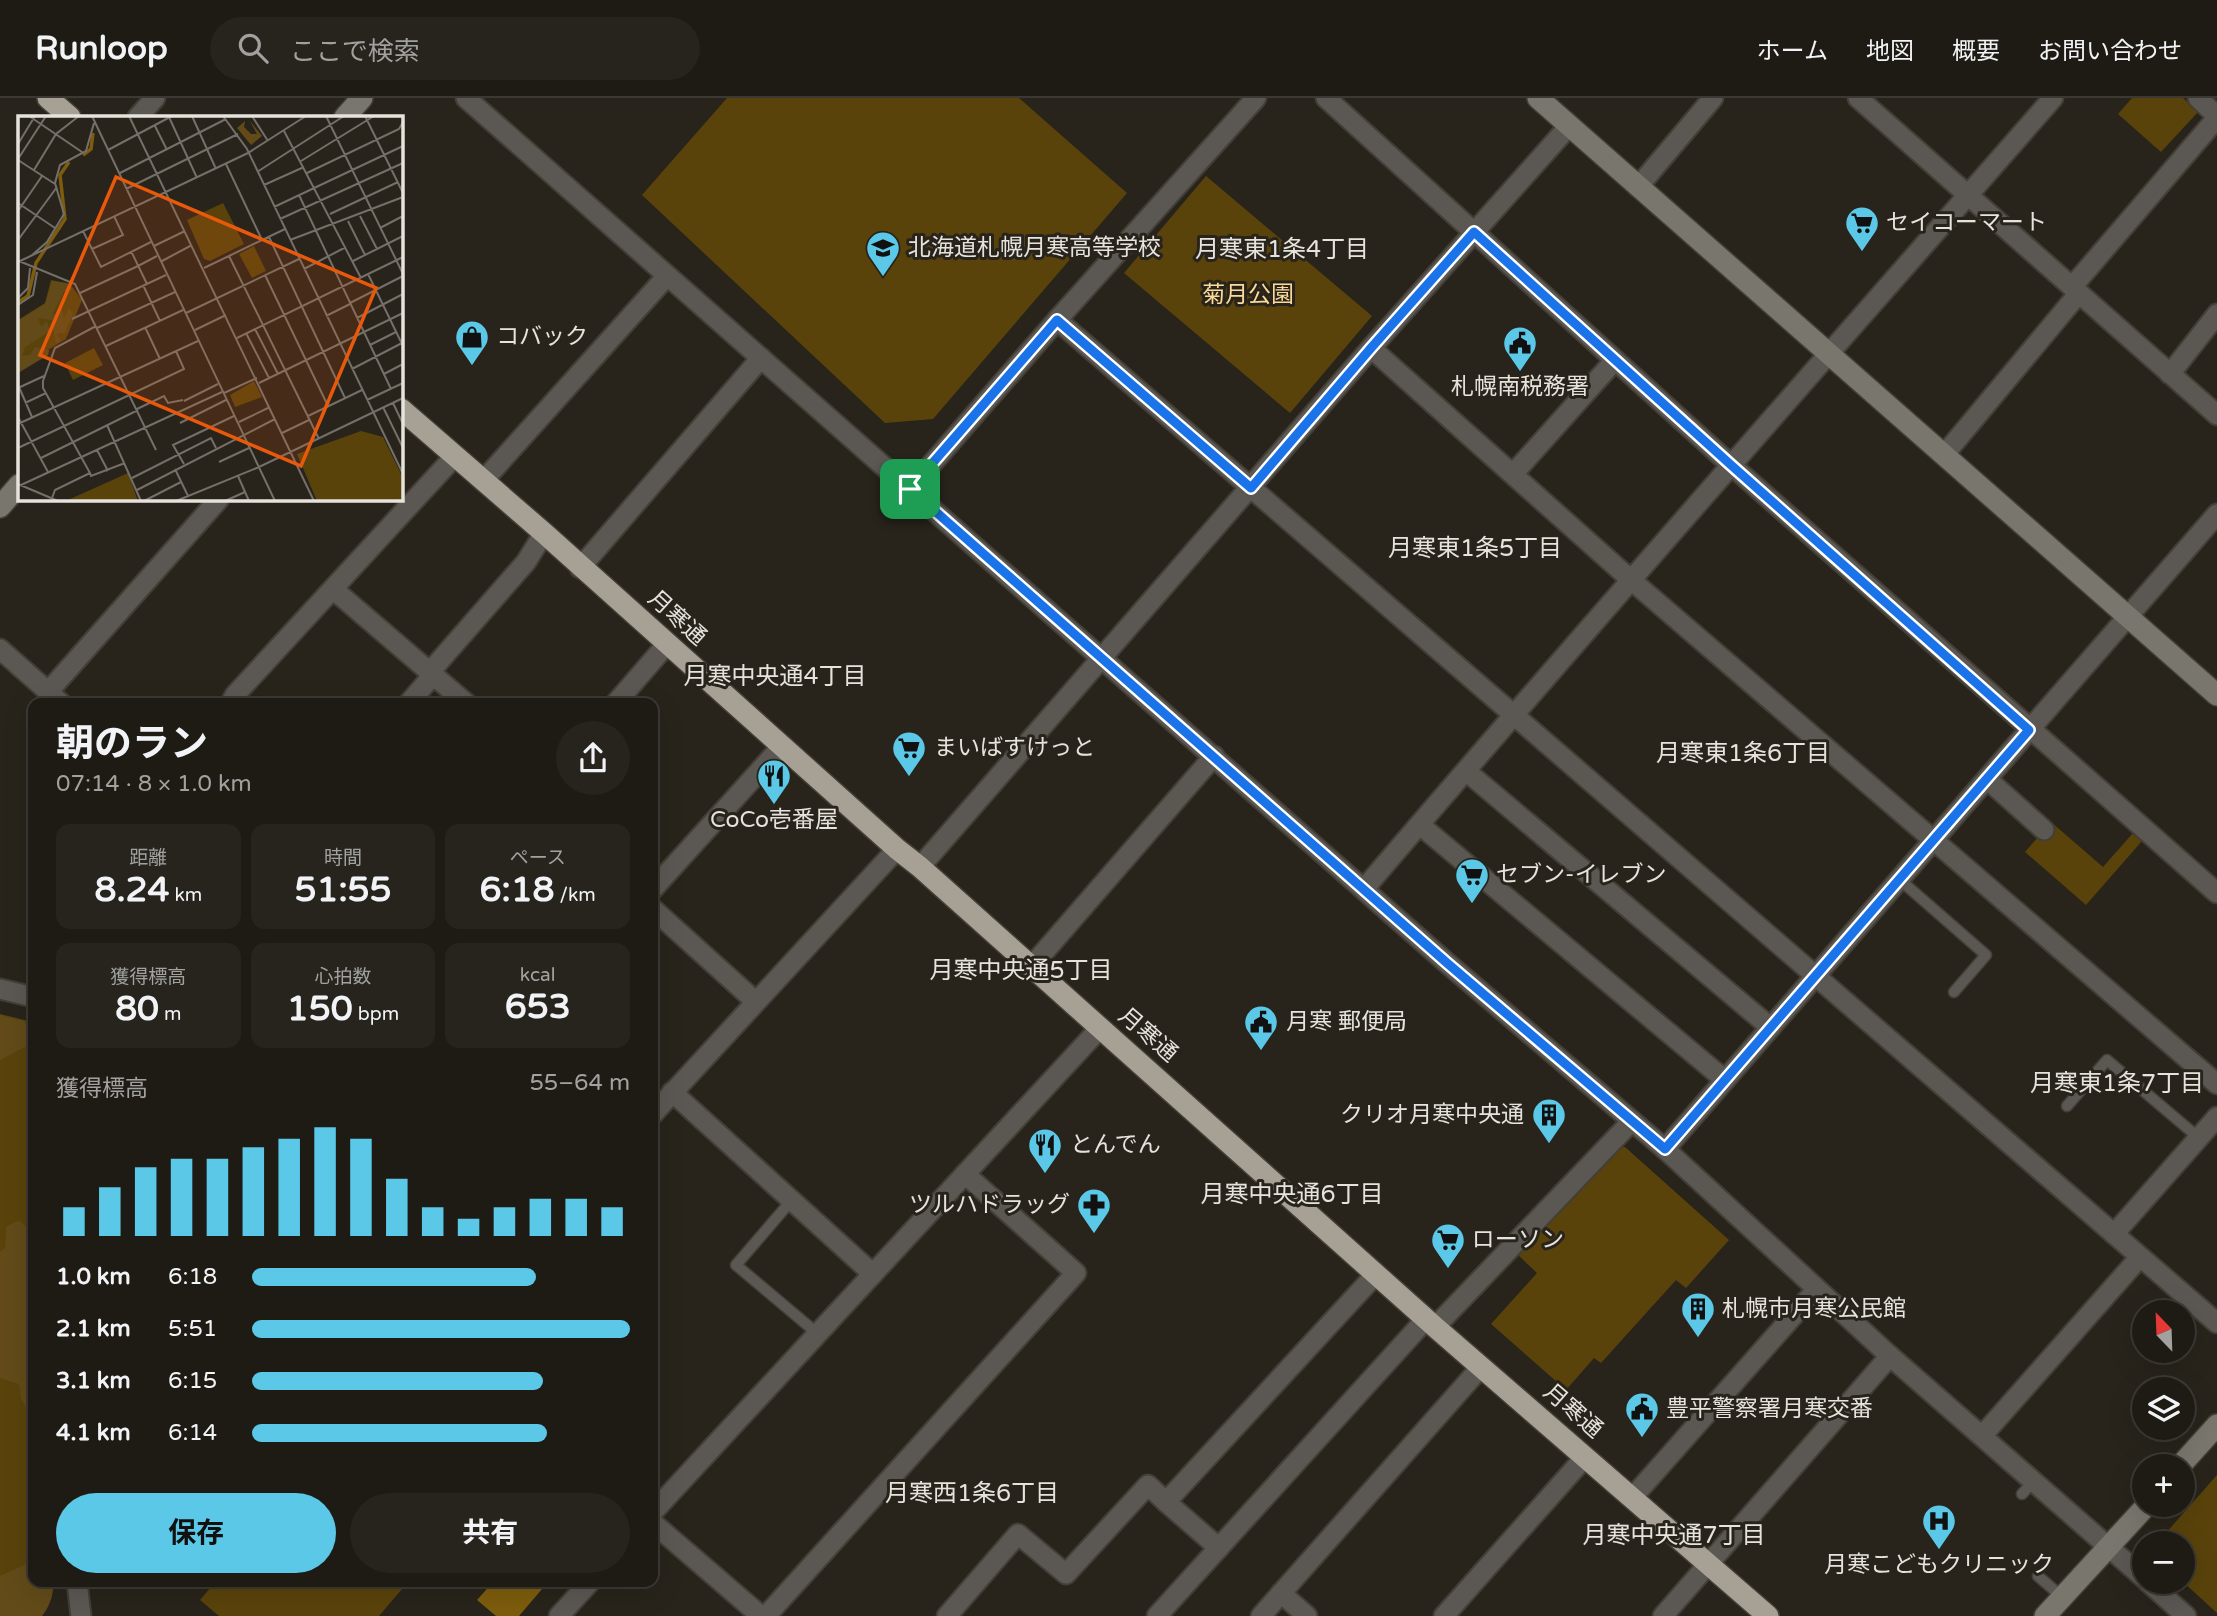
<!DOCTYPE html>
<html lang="ja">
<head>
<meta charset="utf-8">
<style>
  body { margin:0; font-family:"Varela Round","Noto Sans JP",sans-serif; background:#26241d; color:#f1f3f6; height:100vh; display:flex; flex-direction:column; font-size:26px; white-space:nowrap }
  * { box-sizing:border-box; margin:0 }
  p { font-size:23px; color:#a1a1a0 }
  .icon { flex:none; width:38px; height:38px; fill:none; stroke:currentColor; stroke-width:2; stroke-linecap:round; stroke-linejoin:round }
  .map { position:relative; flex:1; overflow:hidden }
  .side { position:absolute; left:28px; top:600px; width:630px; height:889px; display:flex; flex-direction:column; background:#1e1b14; border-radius:14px; box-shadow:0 7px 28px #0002,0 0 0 2px #3c3934 }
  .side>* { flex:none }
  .needle { width:46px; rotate:337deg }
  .fabs { position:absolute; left:2132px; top:1202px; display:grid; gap:14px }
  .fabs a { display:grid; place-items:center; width:63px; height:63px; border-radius:50%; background:#1e1b14; box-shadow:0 7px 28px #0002,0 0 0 2px #3c3934; font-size:35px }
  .pin { position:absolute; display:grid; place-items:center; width:60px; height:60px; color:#fff; margin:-30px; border-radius:14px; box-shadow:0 4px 10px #0006 }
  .round { display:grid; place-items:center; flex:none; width:74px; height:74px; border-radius:37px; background:#26241d }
  .summary { display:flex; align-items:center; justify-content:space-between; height:119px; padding:0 28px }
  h1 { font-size:38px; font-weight:700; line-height:52px }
  .metrics { display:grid; grid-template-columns:repeat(3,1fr); gap:10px; height:119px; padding:7px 28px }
  .metrics div { display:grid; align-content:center; border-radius:14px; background:#26241d; text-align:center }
  .metrics b { font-size:35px; font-weight:700 }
  .metrics small { font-size:19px; font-weight:400 }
  .metrics p { font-size:19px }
  .chart { height:196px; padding:14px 28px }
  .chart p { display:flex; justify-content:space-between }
  .chart svg { width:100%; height:126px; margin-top:7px; stroke:#5ac8e6; stroke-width:6 }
  .cta { display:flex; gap:14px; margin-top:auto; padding:14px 28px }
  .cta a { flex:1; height:80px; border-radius:42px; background:#5ac8e6; color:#111; font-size:28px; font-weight:700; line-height:80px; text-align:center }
  .cta a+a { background:#26241d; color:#f1f3f6 }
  ul { padding:0 28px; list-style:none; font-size:23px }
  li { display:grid; grid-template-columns:112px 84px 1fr; align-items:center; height:52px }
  li i { height:18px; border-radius:9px; background:#5ac8e6 }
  header { display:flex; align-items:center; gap:42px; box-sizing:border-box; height:98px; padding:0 35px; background:#1e1b14; border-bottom:2px solid #3c3934 }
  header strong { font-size:33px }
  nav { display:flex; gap:38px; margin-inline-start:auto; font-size:24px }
  .search { width:490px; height:63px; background:#26241d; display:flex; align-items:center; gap:18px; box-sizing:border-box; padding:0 24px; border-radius:38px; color:#a1a1a0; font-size:26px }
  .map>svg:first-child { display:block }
  .green { fill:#5a430b }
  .forest { fill:#624b19 }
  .water { fill:#7d5d0d }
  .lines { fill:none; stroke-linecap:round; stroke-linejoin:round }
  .lane-casing { stroke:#433f36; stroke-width:13 }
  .street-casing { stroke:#433f36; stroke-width:23 }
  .secondary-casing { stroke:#433f36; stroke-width:24 }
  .highway-casing { stroke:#433f36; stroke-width:24 }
  .lane { stroke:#5b5854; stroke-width:10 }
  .street { stroke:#5b5854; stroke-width:19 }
  .secondary { stroke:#79766e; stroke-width:21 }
  .highway { stroke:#a6a095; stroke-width:21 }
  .route-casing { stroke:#fff; stroke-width:14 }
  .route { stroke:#1a73e8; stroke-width:9 }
  .labels { text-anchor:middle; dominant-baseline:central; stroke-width:6; stroke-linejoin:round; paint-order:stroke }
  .poi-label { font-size:23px; fill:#e6e3dd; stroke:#28241b; text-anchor:start }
  .park-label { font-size:23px; fill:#fbda98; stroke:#28241b }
  .street-label { font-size:23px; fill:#e6e3dd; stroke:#28241b }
  .neighbourhood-label { font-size:24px; fill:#e6e3dd; stroke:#28241b }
  .inset-river { fill:none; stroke:#7d5d0d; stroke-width:3.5 }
  .inset-road { fill:none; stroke:#747069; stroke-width:2 }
  .view { fill:#e8590c; fill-opacity:0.15; stroke:#e8590c; stroke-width:3.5 }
  .inset-edge { fill:none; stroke:#e6e3dd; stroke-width:3.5 }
</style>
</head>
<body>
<header>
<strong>Runloop</strong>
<div class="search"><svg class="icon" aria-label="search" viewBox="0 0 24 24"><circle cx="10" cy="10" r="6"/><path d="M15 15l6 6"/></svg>ここで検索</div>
<nav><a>ホーム</a><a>地図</a><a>概要</a><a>お問い合わせ</a></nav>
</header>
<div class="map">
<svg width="2217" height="1518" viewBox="0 0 2217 1518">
  <rect width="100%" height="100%" fill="#28241b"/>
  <!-- green -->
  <g class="green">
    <path d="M727 0H1019L1127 95 933 321 885 325 642 97Z"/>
    <path d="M2132 0H2183L2198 14 2161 54 2118 16Z"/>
    <path d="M1206 78 1372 218 1290 315 1124 175Z"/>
    <path d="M2051 724 2103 769 2133 735 2142 743 2086 807 2025 754Z"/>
    <path d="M0 916 33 924V1482L0 1518Z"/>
    <path d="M1615 1048 1625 1049 1729 1142 1686 1190 1676 1182 1601 1265 1594 1260 1566 1292 1491 1226 1537 1175 1518 1157Z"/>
    <path d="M2217 1377V1515L2182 1483V1446L2157 1445Z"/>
    <path d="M215 1484H408L379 1518H219L200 1502Z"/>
  </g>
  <!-- forest -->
  <g class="forest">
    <path d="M0 917 24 923 33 945 0 962Z"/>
    <path d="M20 1123 27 1130 33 1140V1319L21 1301 19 1286 0 1280V1154L5 1150 6 1129 15 1124Z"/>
    <path d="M33 1463V1484H53C54 1496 50 1508 42 1518H0V1478Z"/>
  </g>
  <!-- water -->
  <path class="water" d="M493 1484H548L519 1518H496L477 1502Z"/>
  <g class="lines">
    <!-- lane casing -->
    <g class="lane-casing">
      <g id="lane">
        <path d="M1899 781 1986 857 1954 894"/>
        <path d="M2067 1008 2107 962 2199 1040"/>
        <path d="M791 1103 736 1167 818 1236"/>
        <path d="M2022 1396 2034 1383"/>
        <path d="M2038 1478 2062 1499"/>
      </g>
    </g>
    <!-- street casing -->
    <g class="street-casing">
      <g id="street">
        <path d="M466 0 1447 865 1665 1051 1890 1258 2144 1480"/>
        <path d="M1326 0 1731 367 2217 795"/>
        <path d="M1858 0 2217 317"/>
        <path d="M2198 0 2217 18"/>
        <path d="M138 19 155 0"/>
        <path d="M1638 89 1713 0"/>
        <path d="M2072 189 2217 20"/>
        <path d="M1057 222 2217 1225"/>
        <path d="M1371 250 1630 481 2217 986"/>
        <path d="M2170 276 2217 216"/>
        <path d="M1944 357 2079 195"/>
        <path d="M1513 376 1615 262"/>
        <path d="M483 383 667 178"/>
        <path d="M910 391 1057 222 1256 0"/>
        <path d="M580 470 761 260"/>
        <path d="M333 491 467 606"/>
        <path d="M0 551 62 606"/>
        <path d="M429 575 526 464 544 435"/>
        <path d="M48 594 219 401"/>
        <path d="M230 606 235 597 454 359"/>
        <path d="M408 606 434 576"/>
        <path d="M615 606 667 546"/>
        <path d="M1466 673 1770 929"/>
        <path d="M1987 681 2044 732"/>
        <path d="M1420 727 1725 982"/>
        <path d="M920 769 1371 250 1569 28"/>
        <path d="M653 791 782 648"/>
        <path d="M1364 791C1591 525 1823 263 2053 0"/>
        <path d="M653 811 755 903"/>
        <path d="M1031 869 1214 658"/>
        <path d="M0 891 33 899"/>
        <path d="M672 994 873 1176"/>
        <path d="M653 1016 897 751"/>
        <path d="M1665 1051 2217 416"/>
        <path d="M2114 1136 2217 1019"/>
        <path d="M1435 1229 1632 1023"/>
        <path d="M1982 1338 2140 1159"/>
        <path d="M1632 1400 1816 1192"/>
        <path d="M653 1414 1100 930"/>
        <path d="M653 1425 761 1518"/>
        <path d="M1219 1450 1166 1404 1376 1176"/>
        <path d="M77 1484 81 1518"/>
        <path d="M2148 1484 2186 1518"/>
        <path d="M1281 1495 1307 1518"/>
        <path d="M559 1518 590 1484"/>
        <path d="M766 1518 1076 1175 965 1076"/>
        <path d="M947 1518 1018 1436 1066 1476 1148 1387 1166 1404"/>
        <path d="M1157 1518 1426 1221"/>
        <path d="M1261 1518 1481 1269"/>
        <path d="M1444 1518 1585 1359"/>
        <path d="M1663 1518 1890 1258"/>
      </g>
    </g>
    <!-- secondary casing -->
    <g class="secondary-casing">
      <g id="secondary">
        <path d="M1538 0 2217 597"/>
        <path d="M345 19 362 0"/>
        <path d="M0 409 19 387"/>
        <path d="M2180 1368 2217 1327"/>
        <path d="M2045 1518 2147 1407"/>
      </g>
    </g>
    <!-- highway casing -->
    <g class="highway-casing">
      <g id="highway">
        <path d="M48 0 70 19"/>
        <path d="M401 311 544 435 897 751 920 769 1435 1229 1768 1518"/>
      </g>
    </g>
    <!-- lane -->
    <use href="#lane" class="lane"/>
    <!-- street -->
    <use href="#street" class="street"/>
    <!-- secondary -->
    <use href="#secondary" class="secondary"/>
    <!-- highway -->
    <use href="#highway" class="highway"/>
  </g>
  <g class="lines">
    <!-- route casing -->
    <g class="route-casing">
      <path id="route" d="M1474 134 1731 367 2029 632 1665 1051 1447 865 910 391 1057 222 1251 390 1371 250Z"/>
    </g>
    <!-- route -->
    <use href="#route" class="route"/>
  </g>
  <!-- icons -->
  <defs>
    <g id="supermarket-pin" transform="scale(1.75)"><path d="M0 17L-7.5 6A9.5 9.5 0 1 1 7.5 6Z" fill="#5ac8e6" stroke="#28241b"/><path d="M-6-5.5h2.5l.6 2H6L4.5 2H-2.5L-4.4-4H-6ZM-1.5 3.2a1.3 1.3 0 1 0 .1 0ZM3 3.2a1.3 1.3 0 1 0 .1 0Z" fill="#111"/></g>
    <g id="school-pin" transform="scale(1.75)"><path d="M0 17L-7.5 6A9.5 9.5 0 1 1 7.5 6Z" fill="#5ac8e6" stroke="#28241b"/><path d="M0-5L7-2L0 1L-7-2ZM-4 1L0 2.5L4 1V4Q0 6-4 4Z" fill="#111"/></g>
    <g id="shop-pin" transform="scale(1.75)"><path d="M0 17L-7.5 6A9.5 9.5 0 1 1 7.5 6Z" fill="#5ac8e6" stroke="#28241b"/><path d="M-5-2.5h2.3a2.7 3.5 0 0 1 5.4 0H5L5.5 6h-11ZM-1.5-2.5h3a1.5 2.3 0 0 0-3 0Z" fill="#111"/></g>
    <g id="civic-pin" transform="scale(1.75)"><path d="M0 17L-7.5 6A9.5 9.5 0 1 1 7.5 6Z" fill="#5ac8e6" stroke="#28241b"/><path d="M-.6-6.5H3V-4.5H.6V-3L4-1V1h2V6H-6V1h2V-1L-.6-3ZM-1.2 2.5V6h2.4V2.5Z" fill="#111"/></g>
    <g id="restaurant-pin" transform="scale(1.75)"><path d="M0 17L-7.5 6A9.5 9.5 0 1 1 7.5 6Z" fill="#5ac8e6" stroke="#28241b"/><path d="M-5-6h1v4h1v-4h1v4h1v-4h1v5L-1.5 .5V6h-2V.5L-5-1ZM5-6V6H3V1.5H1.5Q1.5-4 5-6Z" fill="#111"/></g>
    <g id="building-pin" transform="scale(1.75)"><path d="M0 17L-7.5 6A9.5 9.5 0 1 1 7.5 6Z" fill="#5ac8e6" stroke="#28241b"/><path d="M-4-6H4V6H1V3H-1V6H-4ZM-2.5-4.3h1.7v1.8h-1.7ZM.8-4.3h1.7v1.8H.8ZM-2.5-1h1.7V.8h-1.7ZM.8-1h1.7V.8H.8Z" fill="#111"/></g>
    <g id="pharmacy-pin" transform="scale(1.75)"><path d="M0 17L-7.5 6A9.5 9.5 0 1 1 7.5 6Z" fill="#5ac8e6" stroke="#28241b"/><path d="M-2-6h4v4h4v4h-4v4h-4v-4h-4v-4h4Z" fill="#111"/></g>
    <g id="hospital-pin" transform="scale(1.75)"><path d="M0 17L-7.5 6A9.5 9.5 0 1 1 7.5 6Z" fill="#5ac8e6" stroke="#28241b"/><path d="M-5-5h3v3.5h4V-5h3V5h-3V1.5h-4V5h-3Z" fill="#111"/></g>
  </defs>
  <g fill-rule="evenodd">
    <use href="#supermarket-pin" x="1862" y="125"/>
    <use href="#school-pin" x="883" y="150"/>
    <use href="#shop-pin" x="472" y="239"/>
    <use href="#civic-pin" x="1520" y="245"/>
    <use href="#supermarket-pin" x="909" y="650"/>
    <use href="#restaurant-pin" x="774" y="678"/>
    <use href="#supermarket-pin" x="1472" y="777"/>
    <use href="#civic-pin" x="1261" y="924"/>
    <use href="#building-pin" x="1549" y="1017"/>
    <use href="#restaurant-pin" x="1045" y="1047"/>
    <use href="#pharmacy-pin" x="1094" y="1107"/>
    <use href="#supermarket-pin" x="1448" y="1142"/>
    <use href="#building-pin" x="1698" y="1211"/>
    <use href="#civic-pin" x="1642" y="1311"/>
    <use href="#hospital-pin" x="1939" y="1423"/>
  </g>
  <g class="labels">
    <!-- poi labels -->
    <g class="poi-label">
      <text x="1886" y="125">セイコーマート</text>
      <text x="908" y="150">北海道札幌月寒高等学校</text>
      <text x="496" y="239">コバック</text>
      <text x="1520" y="289" text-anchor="middle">札幌南税務署</text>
      <text x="934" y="650">まいばすけっと</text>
      <text x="774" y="722" text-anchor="middle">CoCo壱番屋</text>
      <text x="1496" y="777">セブン-イレブン</text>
      <text x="1286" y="924">月寒 郵便局</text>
      <text x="1524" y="1017" text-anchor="end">クリオ月寒中央通</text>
      <text x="1070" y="1047">とんでん</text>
      <text x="1070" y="1107" text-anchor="end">ツルハドラッグ</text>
      <text x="1472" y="1142">ローソン</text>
      <text x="1722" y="1211">札幌市月寒公民館</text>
      <text x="1666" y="1311">豊平警察署月寒交番</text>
      <text x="1939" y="1467" text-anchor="middle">月寒こどもクリニック</text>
    </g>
    <!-- park labels -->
    <g class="park-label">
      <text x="1248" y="197">菊月公園</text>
    </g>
    <!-- street labels -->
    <g class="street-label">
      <text transform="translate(677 520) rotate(42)">月寒通</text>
      <text transform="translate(1148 937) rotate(41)">月寒通</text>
      <text transform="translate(1573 1313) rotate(41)">月寒通</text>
    </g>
    <!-- neighbourhood labels -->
    <g class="neighbourhood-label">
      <text x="1282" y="151">月寒東1条4丁目</text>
      <text x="1475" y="450">月寒東1条5丁目</text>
      <text x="775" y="578">月寒中央通4丁目</text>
      <text x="1743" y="655">月寒東1条6丁目</text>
      <text x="1021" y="872">月寒中央通5丁目</text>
      <text x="2117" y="985">月寒東1条7丁目</text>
      <text x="1292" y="1096">月寒中央通6丁目</text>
      <text x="972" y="1395">月寒西1条6丁目</text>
      <text x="1674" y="1437">月寒中央通7丁目</text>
    </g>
  </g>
  <!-- overview -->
  <g transform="translate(18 18)">
    <rect width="385" height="385" fill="#28241b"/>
    <path d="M205 87 226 128 192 145 186 143 169 104ZM236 130 248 155 234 162 221 138ZM33 164 52 168 64 184 48 223 0 252V204L27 187ZM76 232 85 249 55 264 47 247ZM236 265 244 281 217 291 212 279ZM343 315 365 321 385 362V385H299L279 338ZM110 357 120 385 50 384Z" fill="#5a430b"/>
    <path d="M227 5 226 11 233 18H239L232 5 244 20 233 29 219 12ZM34 165 49 167 55 174 46 176 34 199 44 194 46 202 51 192 55 198 47 217 39 218 43 225 38 228 34 204 20 202 23 210 29 205 32 215 7 231 4 240 12 239 17 231 31 234 30 239 0 257V205L27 188Z" fill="#624b19"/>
    <path class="inset-river" d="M65 39 73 33 75 17M0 186 10 180 18 147 47 103 42 59 51 46"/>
    <path class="inset-road" d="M11 0 64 36M74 0 257 385M111 0 296 385M174 0 198 53M205 0 229 33 385 358M234 0 250 25M308 0 385 158M347 0 385 77M151 1 179 62M137 10 149 34M266 15 343 162M0 28 17 0M90 34 154 0M0 43 28 0M0 44 37 68M283 45 356 0M208 48 244 124M16 54 38 18 61 0M239 56 326 0M102 57 208 3M289 57 381 13 385 6M246 69 286 51M108 73 220 18M281 79 373 273M0 87 37 112M256 91 385 30M0 95 24 60M312 98 380 66M342 100 359 133M262 103 385 47M330 105 347 139M362 112 385 100M65 115 83 151 133 126M251 121 327 282M0 124 39 71M272 124 385 81M136 130 167 115M74 133 105 119 96 100M113 135 129 168M13 140 29 126 46 98 37 67 42 49 68 35 76 7M211 140 301 323M1 145 57 168 138 334M144 145 174 129M335 145 385 120M0 146 230 37 288 0M120 150 139 140M186 152 267 113M286 153 328 131M350 158 385 230M247 159 310 290M125 169 142 205M62 177 120 150M0 182 10 172 12 152M332 187 385 160M0 189 15 179 19 156M168 197 281 143M308 200 332 188M339 202 385 178M54 203 148 159M127 211 142 243M79 212 157 176M237 213 260 258M177 214 208 199M228 217 251 262M219 222 385 141M352 229 378 216M88 230 165 194M334 253 384 227M366 258 385 248M241 267 385 197M1 271 14 301M0 272 26 260M206 277 239 262M349 284 385 267M166 285 200 268M7 287 28 277M375 287 385 308M365 291 385 332M119 293 146 280 150 287 165 284M290 300 344 274M0 301 30 356M221 306 252 291M162 307 208 284M0 308 180 225M89 309 123 385M264 317 291 304M0 332 166 253 158 235M79 334 90 355M23 342 120 294M201 346 231 332M166 348 155 329 216 300M157 353 170 380M72 357 73 360 107 347M220 360 231 385M114 362 193 322 198 332M0 368 40 385M3 369 204 276M119 374 257 303M34 382 37 374 72 357 25 272V265L37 232 78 210M126 385 163 366M158 385 241 351 385 282M207 385 227 376"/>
    <path class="view" d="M98 61 358 172 283 350 22 239Z"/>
    <rect width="385" height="385" class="inset-edge"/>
  </g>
</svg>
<div class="fabs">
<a><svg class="needle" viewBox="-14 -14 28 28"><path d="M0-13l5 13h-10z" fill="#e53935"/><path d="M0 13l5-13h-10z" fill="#a1a1a0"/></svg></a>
<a><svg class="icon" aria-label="layers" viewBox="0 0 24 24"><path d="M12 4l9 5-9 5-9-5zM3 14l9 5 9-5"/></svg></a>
<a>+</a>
<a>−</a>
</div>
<div class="pin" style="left:910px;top:391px;background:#1e9e55"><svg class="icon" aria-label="arrive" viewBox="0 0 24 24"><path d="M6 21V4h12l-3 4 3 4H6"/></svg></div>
<section class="side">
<div class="summary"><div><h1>朝のラン</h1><p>07:14 · 8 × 1.0 km</p></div><a class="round"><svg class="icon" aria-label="share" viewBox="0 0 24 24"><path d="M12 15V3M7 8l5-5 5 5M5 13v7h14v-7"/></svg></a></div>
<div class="metrics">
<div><p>距離</p><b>8.24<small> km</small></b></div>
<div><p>時間</p><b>51:55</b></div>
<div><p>ペース</p><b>6:18<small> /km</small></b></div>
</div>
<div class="metrics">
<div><p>獲得標高</p><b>80<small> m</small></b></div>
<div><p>心拍数</p><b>150<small> bpm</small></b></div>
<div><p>kcal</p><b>653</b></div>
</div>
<div class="chart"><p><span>獲得標高</span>55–64 m</p>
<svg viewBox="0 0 160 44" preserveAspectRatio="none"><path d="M5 44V34M15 44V27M25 44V20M35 44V17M45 44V17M55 44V13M65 44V10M75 44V6M85 44V10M95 44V24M105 44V34M115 44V38M125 44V34M135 44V31M145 44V31M155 44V34"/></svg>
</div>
<ul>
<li><b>1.0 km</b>6:18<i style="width:75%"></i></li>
<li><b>2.1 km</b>5:51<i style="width:100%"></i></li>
<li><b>3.1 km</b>6:15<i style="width:77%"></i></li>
<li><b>4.1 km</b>6:14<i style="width:78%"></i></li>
</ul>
<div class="cta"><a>保存</a><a>共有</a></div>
</section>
</div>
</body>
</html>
